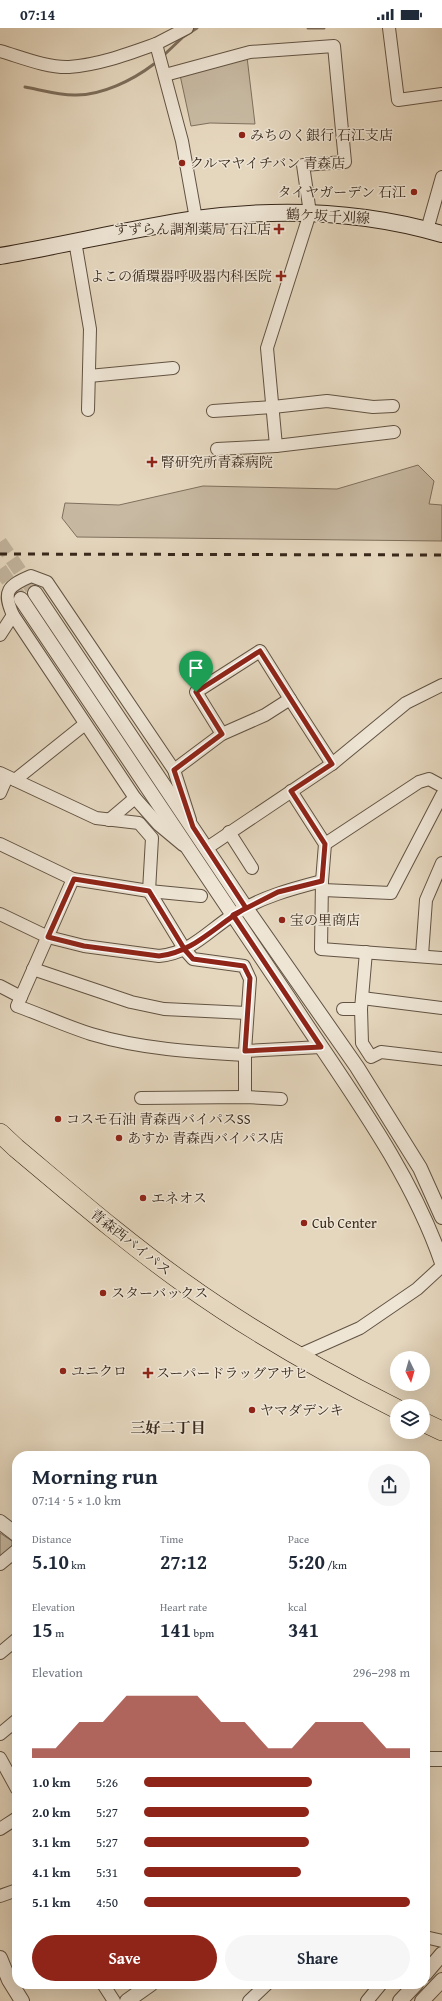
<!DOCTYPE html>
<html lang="en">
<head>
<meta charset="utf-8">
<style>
  body { margin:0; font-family:"Gentium Book Plus","Noto Serif JP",serif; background:#f6f6f7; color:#1f2937; height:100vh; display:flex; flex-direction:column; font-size:15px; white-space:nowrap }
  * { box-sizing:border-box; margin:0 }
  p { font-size:13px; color:#747a83 }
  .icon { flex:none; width:22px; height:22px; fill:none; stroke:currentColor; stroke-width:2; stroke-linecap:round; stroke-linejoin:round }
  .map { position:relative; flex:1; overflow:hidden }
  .side { position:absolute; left:12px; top:1423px; width:418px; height:538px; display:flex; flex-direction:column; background:#fff; border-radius:16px; box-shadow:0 4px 16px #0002 }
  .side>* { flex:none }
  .needle { width:26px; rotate:175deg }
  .controls { position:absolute; left:390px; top:1323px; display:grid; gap:8px }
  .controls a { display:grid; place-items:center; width:40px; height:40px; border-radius:50%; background:#fff; box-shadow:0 4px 16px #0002; font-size:20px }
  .pin { position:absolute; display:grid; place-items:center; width:34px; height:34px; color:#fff; margin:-41px -17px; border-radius:50% 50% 50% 0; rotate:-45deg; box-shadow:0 0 4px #0007 }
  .pin .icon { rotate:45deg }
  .round { display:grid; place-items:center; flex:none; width:42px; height:42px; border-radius:21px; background:#f6f6f7 }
  .headline { display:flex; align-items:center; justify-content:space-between; height:68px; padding:0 20px }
  h1 { font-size:22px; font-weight:600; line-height:30px }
  .metrics { display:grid; grid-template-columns:repeat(3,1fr); gap:6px; height:68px; padding:4px 20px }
  .metrics div { display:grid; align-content:center }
  .metrics b { font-size:20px; font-weight:600 }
  .metrics small { font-size:11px; font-weight:400 }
  .metrics p { font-size:11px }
  .chart { height:112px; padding:8px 20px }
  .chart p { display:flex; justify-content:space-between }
  .chart svg { width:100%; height:72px; margin-top:4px; fill:#8f2418; opacity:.7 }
  .cta { display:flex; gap:8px; margin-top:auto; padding:8px 20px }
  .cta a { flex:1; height:46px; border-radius:24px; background:#8f2418; color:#fff; font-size:16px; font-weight:600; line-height:46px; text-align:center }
  .cta a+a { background:#f6f6f7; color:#1f2937 }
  ul { padding:0 20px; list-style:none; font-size:13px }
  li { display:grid; grid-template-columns:64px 48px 1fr; align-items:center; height:30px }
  li i { height:10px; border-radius:5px; background:#8f2418 }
  .status { display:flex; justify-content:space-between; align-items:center; height:28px; padding:0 20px; background:#fff; direction:ltr }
  .status svg { height:11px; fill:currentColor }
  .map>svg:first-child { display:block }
  .green { fill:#c7b9a2; stroke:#7f705e }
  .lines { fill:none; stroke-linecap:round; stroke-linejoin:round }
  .stream { stroke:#7c6d5b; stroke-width:3 }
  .tertiary-tunnel { stroke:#c2b49d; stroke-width:14; stroke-dasharray:14 7; stroke-linecap:butt }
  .minor-casing { stroke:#625343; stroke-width:14 }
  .tertiary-casing { stroke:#625343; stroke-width:16 }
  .secondary-casing { stroke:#37271a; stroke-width:18 }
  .trunk-casing { stroke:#37271a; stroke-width:20 }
  .minor { stroke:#eee5d5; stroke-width:12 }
  .tertiary { stroke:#eee5d5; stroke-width:14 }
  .secondary { stroke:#eee5d5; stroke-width:16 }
  .trunk { stroke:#e5d7be; stroke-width:19 }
  .rail { stroke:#37271a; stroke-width:3; stroke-dasharray:7 7; stroke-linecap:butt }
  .route-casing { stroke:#fff; stroke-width:8 }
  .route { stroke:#8f2418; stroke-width:5 }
  .poi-dot { fill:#8f2418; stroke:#eee5d5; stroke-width:1.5 }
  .labels { text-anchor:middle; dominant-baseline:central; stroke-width:3; stroke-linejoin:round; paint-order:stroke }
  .poi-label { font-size:14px; fill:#37271a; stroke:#eee5d5; text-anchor:start }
  .street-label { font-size:14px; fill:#37271a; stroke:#eee5d5 }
  .neighbourhood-label { font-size:15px; font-weight:bold; fill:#37271a; stroke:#eee5d5 }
</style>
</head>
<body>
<div class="status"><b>07:14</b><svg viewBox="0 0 49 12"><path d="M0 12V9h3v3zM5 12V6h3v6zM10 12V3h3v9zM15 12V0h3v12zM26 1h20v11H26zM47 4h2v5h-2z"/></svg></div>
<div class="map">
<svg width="442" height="1973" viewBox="0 0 442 1973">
  <rect width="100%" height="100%" fill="#e5d7be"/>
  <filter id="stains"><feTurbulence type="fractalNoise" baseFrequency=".005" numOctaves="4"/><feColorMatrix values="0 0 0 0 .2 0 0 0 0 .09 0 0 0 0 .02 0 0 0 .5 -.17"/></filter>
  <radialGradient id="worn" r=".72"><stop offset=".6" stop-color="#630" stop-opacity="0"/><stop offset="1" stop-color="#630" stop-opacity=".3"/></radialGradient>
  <!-- green -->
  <g class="green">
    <path d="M247 29 255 96 210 95 191 98 180 47Z"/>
    <path d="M418 437 434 453 429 476 442 477V513L77 509 62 490 65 475 119 477 203 458 337 461Z"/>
    <path d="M0 1505 12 1513V1521L0 1530Z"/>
  </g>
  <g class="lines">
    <!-- stream -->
    <g class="stream">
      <path d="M308 0H324"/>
      <path d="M165 26 183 9 197 0"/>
      <path d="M25 59C41 62 58 67 74 67 101 68 133 52 154 36"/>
    </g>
    <!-- tertiary-tunnel -->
    <g class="tertiary-tunnel">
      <path d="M0 514 35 565"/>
      <path d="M0 541 21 571"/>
    </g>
    <!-- minor casing -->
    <g class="minor-casing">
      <g id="minor">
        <path d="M187 0 156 16 182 113 196 191"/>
        <path d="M389 0 398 72 442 66"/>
        <path d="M0 23C21 29 47 40 69 39 99 37 128 26 156 16"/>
        <path d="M165 47 250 24 334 18 345 134 303 137 310 185 267 320 276 418"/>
        <path d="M427 202 442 149"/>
        <path d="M75 213 90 301 88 382"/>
        <path d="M89 348 173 340"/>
        <path d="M213 383 273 379 327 373 373 379 393 378"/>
        <path d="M217 421 276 418 394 404"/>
        <path d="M0 607 13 587"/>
        <path d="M222 706 196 664 260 623 290 671"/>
        <path d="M174 742 222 706 265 687 290 671 332 736"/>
        <path d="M0 745 96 790 139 795 152 810 149 863 185 922 193 931 244 938 250 951 245 1023V1069"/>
        <path d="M15 752 85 696"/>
        <path d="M291 763 325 816 322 853 321 921 442 930"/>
        <path d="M0 765 7 749"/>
        <path d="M109 792 135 770"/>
        <path d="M229 804 252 840"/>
        <path d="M0 816 73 851 149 863 201 868"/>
        <path d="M325 816 419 754 429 751 442 758"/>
        <path d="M183 817 159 797 135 770 13 587C2 563 8 558 31 548L47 554 174 742 190 792"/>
        <path d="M207 820 332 736 406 675 442 657"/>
        <path d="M73 851 17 978C42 987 66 998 91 1006 141 1021 193 1024 245 1027"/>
        <path d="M323 862 391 865 442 767"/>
        <path d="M0 886 48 909 84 918 159 928C191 925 208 903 233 887 261 869 291 861 322 853"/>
        <path d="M366 924 361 981 362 1015 371 1029 381 1024 442 1031"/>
        <path d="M422 927 426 872 442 835"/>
        <path d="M33 941 131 974 164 981 247 985"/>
        <path d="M0 958 21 969"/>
        <path d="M362 970 442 980"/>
        <path d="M343 981H361"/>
        <path d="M245 1023 321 1019"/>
        <path d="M141 1070 245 1069 281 1071"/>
        <path d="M297 1328 360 1300 417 1261 442 1238"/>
        <path d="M0 1536 17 1522"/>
        <path d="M0 1625 17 1611"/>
        <path d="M0 1706 17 1692"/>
        <path d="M0 1730 17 1761"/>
        <path d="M0 1801 17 1790"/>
        <path d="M0 1868 17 1862"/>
        <path d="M425 1909 442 1913"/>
        <path d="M103 1956 114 1973"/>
        <path d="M249 1973 267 1956"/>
        <path d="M367 1973 381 1956"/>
      </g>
    </g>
    <!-- tertiary casing -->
    <g class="tertiary-casing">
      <g id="tertiary">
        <path d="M35 565 246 880 357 1039 420 1140 442 1189"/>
        <path d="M21 571C110 705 201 838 290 972 344 1055 410 1141 442 1235"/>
        <path d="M0 1494 17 1507"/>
        <path d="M425 1731H442"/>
        <path d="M0 1930 9 1952 22 1973"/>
        <path d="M425 1946 442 1926"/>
        <path d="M127 1973 151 1956"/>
        <path d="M400 1973 416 1956"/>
        <path d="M422 1973 442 1952"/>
      </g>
    </g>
    <!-- secondary casing -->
    <g class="secondary-casing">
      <path id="secondary" d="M0 228C65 217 130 201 196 191 277 180 363 183 442 206"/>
    </g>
    <!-- trunk casing -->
    <g class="trunk-casing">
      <g id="trunk">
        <path d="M0 1105 16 1120C71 1166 125 1213 184 1255 251 1303 323 1344 397 1381"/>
        <path d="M423 1394 442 1403"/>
      </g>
    </g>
    <!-- minor -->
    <use href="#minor" class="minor"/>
    <!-- tertiary -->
    <use href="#tertiary" class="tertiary"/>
    <!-- secondary -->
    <use href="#secondary" class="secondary"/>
    <!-- trunk -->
    <use href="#trunk" class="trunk"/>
    <!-- rail -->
    <path class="rail" d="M0 526 442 527"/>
  </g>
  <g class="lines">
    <!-- route casing -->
    <g class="route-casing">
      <path id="route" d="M196 664 222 706 174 742 193 799 246 880C217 896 193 925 159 928L84 918 48 909 74 851 149 863 185 922 193 931 244 938 250 950 245 1023 321 1019 233 887 278 864 322 853 325 816 291 763 332 736 260 623 196 664"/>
    </g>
    <!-- route -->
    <use href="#route" class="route"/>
  </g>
  <!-- markers -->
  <g class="poi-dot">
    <circle cx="242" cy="107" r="4"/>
    <circle cx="182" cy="135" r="4"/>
    <circle cx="414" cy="164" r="4"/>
    <path d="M277 195h4v4h4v4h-4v4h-4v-4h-4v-4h4z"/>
    <path d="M279 242h4v4h4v4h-4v4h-4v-4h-4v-4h4z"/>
    <path d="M150 428h4v4h4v4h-4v4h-4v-4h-4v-4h4z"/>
    <circle cx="282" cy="892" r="4"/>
    <circle cx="58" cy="1091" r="4"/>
    <circle cx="119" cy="1110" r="4"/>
    <circle cx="143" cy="1170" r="4"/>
    <circle cx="304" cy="1195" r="4"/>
    <circle cx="103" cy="1265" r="4"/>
    <circle cx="63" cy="1343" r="4"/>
    <path d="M146 1339h4v4h4v4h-4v4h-4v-4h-4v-4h4z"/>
    <circle cx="252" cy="1382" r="4"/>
  </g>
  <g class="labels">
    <!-- poi labels -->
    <g class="poi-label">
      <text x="250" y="107">みちのく銀行 石江支店</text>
      <text x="190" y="135">クルマヤイチバン 青森店</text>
      <text x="406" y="164" text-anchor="end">タイヤガーデン 石江</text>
      <text x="271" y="201" text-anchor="end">すずらん調剤薬局 石江店</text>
      <text x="272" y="248" text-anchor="end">よこの循環器呼吸器内科医院</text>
      <text x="161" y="434">腎研究所青森病院</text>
      <text x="290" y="892">宝の里商店</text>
      <text x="66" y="1091">コスモ石油 青森西バイパスSS</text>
      <text x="127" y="1110">あすか 青森西バイパス店</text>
      <text x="151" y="1170">エネオス</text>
      <text x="312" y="1195">Cub Center</text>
      <text x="111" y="1265">スターバックス</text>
      <text x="71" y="1343">ユニクロ</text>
      <text x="156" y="1345">スーパードラッグアサヒ</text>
      <text x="260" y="1382">ヤマダデンキ</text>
    </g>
    <!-- street labels -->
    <g class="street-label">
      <text transform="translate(328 188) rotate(3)">鶴ケ坂千刈線</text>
      <text transform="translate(131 1214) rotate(38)">青森西バイパス</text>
    </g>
    <!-- neighbourhood labels -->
    <g class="neighbourhood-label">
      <text x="168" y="1399">三好二丁目</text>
    </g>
  </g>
  <rect width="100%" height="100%" filter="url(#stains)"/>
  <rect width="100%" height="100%" fill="url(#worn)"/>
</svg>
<div class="controls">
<a><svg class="needle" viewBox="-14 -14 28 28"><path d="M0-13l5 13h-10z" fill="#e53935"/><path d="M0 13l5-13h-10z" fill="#747a83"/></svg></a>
<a><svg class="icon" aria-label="layers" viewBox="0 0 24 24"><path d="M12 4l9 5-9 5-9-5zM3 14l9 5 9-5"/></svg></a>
</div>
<div class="pin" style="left:196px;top:664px;background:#1e9e55"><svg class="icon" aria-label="arrive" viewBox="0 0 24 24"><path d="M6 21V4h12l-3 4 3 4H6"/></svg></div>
<section class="side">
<div class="headline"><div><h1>Morning run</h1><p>07:14 · 5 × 1.0 km</p></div><a class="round"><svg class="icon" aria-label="share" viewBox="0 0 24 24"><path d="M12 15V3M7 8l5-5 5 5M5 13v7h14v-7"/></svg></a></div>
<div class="metrics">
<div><p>Distance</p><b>5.10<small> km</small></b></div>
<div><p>Time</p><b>27:12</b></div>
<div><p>Pace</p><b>5:20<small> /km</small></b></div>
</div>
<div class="metrics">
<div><p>Elevation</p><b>15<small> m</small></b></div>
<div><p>Heart rate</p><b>141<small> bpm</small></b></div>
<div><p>kcal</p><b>341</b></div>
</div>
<div class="chart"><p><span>Elevation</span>296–298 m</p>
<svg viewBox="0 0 160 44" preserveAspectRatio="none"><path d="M0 44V38L10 38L20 22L30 22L40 6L50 6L60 6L70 6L80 22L90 22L100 38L110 38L120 22L130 22L140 22L150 38L160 38V44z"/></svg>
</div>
<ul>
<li><b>1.0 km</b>5:26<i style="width:63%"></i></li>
<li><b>2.0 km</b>5:27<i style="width:62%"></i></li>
<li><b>3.1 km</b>5:27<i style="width:62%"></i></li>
<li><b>4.1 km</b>5:31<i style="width:59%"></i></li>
<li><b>5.1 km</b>4:50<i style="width:100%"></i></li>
</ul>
<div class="cta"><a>Save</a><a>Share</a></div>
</section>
</div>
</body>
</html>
